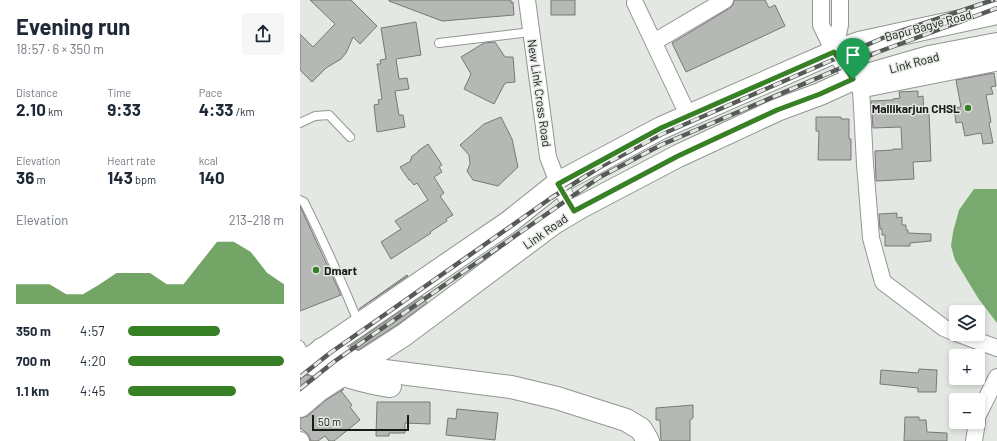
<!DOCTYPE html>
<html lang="en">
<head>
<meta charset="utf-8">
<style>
  body { margin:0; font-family:Barlow,sans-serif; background:#f6f6f7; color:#1f2937; height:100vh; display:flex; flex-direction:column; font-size:15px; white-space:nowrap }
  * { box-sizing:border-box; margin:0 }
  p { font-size:13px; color:#747a83 }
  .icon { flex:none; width:22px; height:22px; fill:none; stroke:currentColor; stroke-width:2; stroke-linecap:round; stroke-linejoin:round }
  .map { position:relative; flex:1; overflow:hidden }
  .details { display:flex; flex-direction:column; background:#fff; width:300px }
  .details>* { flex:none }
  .buttons { position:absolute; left:649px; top:305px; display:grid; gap:8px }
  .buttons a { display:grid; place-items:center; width:36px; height:36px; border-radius:4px; background:#fff; box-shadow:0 2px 6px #0003; font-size:20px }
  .scale { position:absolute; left:12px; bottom:10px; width:97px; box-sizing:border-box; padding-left:4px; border:2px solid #181a18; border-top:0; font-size:11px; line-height:14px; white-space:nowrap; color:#181a18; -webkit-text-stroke:3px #e4e8e3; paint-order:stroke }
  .pin { position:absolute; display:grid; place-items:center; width:34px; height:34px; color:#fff; margin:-41px -17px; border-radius:50% 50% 50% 0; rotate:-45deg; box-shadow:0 0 4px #0007 }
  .pin .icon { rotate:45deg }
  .round { display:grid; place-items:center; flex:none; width:42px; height:42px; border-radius:4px; background:#f6f6f7 }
  .summary { display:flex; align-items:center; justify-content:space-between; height:68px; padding:0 16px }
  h1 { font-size:22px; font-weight:700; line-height:30px }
  .stats { display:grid; grid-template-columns:repeat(3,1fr); gap:6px; height:68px; padding:4px 16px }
  .stats div { display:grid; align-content:center }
  .stats b { font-size:17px; font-weight:700 }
  .stats small { font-size:11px; font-weight:400 }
  .stats p { font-size:11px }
  .chart { height:112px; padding:8px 16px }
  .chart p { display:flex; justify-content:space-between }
  .chart svg { width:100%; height:72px; margin-top:4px; fill:#378026; opacity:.7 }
  ul { padding:0 16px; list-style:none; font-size:13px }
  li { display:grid; grid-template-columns:64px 48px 1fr; align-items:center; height:30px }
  li i { height:10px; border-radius:5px; background:#378026 }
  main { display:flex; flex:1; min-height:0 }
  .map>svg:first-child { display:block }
  .water { fill:#78a96e }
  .building { fill:#b5b8b4; stroke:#767975 }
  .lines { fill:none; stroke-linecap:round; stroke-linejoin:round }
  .service-casing { stroke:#929692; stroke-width:10 }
  .minor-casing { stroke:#929692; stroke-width:18 }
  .tertiary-casing { stroke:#929692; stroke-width:21 }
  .secondary-casing { stroke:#929692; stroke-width:24 }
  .primary-casing { stroke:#929692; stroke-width:24 }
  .service { stroke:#fff; stroke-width:8 }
  .minor { stroke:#fff; stroke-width:16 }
  .tertiary { stroke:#fff; stroke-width:19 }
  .secondary { stroke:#fff; stroke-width:22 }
  .primary { stroke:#fff; stroke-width:22 }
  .rail-casing { stroke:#575a57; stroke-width:4.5 }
  .rail { stroke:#e4e8e3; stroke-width:3; stroke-dasharray:9; stroke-linecap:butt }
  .route-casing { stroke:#fff; stroke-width:8 }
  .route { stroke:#378026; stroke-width:5 }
  .poi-dot { fill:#378026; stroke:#e4e8e3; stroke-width:1.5 }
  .labels { text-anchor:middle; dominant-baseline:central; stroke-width:3; stroke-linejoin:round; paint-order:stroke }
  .street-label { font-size:12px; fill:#181a18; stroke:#e4e8e3 }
  .poi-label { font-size:12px; font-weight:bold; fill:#181a18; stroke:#e4e8e3; text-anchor:end }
</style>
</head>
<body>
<main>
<section class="details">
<div class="summary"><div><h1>Evening run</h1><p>18:57 · 6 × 350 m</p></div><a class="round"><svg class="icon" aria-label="share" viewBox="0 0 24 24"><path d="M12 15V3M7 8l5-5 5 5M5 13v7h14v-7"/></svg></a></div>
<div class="stats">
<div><p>Distance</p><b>2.10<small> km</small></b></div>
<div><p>Time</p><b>9:33</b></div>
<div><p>Pace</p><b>4:33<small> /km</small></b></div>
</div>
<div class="stats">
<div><p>Elevation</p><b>36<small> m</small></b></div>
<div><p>Heart rate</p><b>143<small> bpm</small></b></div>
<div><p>kcal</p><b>140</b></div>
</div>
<div class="chart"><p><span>Elevation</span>213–218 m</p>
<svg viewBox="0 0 160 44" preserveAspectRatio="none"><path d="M0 44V32L10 32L20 32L30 38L40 38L50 32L60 25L70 25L80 25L90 32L100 32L110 19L120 6L130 6L140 12L150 25L160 32V44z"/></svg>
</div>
<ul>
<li><b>350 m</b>4:57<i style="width:59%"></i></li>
<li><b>700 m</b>4:20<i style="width:100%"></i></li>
<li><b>1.1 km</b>4:45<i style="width:69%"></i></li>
</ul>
</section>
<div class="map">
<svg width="697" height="441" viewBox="0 0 697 441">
  <rect width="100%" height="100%" fill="#e4e8e3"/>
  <!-- water -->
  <path class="water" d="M674 189H697V323L678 298 655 260 651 246 653 232 659 210Z"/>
  <!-- building -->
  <g class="building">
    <path d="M10 0H51L77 26 60 44 53 37 46 53 41 59 26 68 12 82 0 70V34L13 47 35 24Z"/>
    <path d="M89 0H211V3L213 2 214 15 142 21 89 1Z"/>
    <rect x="251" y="0" width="24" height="15"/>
    <path d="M434 0H465L469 8 475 5 485 26 386 72 372 43 430 8 433 5Z"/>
    <path d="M116 22 121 55 96 59 99 79 107 78 109 89 95 91 99 115H103L105 127 77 132 74 105 79 104 78 100 82 99 77 64H81L80 60 86 59 81 28Z"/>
    <path d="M195 42 205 57H213L215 82 205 83 194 104 164 89 171 74 161 57 184 43Z"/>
    <path d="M694 73 696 86 691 87 693 94 686 95 691 122 689 123 693 143 683 144 681 133 665 136 662 122 656 123 654 108 661 107 656 80Z"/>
    <path d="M618 91V97L623 96 624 114H629L631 161 613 162 614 179 576 181 575 151 593 150V149H602V147L601 127 573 128 571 101 593 100V99L600 98 599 92Z"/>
    <path d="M201 117 212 139 218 167 198 186 173 180 167 171 170 164 169 155 160 145 184 124Z"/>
    <path d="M516 117H541V119H549V139H551V160H518L519 131H516Z"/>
    <path d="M128 144 142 165 139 167 142 172 134 177 144 193 140 196 153 215 146 219 147 221 130 232 131 233 91 259 81 242 101 229 95 221 128 200 117 183 114 185 110 180H109L100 167 111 161 110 160 112 158 111 157 118 152V151Z"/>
    <path d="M0 206 41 295 0 311Z"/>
    <path d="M597 213V218L602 217V225H606V230H608V233L631 234V241L610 243V246H585V235H582V229H580L579 214Z"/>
    <path d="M107 275 108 276 59 309Z"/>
    <path d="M122 296 127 303 97 325 58 350 50 346Z"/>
    <path d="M619 369 637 370 636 392H618V388L580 384 581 370 618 373Z"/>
    <path d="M7 375 15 378 0 390V377Z"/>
    <path d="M44 389 41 391 52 405 50 407 60 420 34 441H29L25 436 18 441H11L8 434 0 428V418L8 416 26 400Z"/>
    <path d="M77 402H130V424L105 423V433H89V436H76Z"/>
    <path d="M393 405V418L390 420V441H361L360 420H356V408Z"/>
    <path d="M157 409 198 413 195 440 146 435 148 418 156 419Z"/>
    <path d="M605 417H619V420H626L627 432 647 433V441H604Z"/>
  </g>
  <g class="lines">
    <!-- service casing -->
    <g class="service-casing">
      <g id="service">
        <path d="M139 43 231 32"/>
        <path d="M0 123 15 116 29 115 50 137"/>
        <path d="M0 200 4 202C24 242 42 282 59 324"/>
        <path d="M0 345 8 358"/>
      </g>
    </g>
    <!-- minor casing -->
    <g class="minor-casing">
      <g id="minor">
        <path d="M227 0 248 157 258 183 274 211"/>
        <path d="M521 0V25L534 52 553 79 561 88 565 164 571 238 583 282 644 328 656 333"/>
        <path d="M335 3 388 115"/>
        <path d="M354 42 425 0"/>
        <path d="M534 52 540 25V0"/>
        <path d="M659 334 697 348"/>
        <path d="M678 415 697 377"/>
        <path d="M0 440 1 441"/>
        <path d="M674 441 677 422"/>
      </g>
    </g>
    <!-- tertiary casing -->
    <g class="tertiary-casing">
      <path id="tertiary" d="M561 88 697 61"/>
    </g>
    <!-- secondary casing -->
    <g class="secondary-casing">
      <g id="secondary">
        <path d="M22 349 77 370 211 387 257 398 326 420 341 429 348 441"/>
        <path d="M5 361C32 371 60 382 90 386"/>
      </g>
    </g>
    <!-- primary casing -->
    <g class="primary-casing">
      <g id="primary">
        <path d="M0 365 209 222 258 183 361 128 534 52 559 43 697 13"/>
        <path d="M0 406 19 390 104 335 254 223 281 207 378 156 477 110 520 94 553 79 629 57 697 44"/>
      </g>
    </g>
    <!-- service -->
    <use href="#service" class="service"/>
    <!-- minor -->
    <use href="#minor" class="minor"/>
    <!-- tertiary -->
    <use href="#tertiary" class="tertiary"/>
    <!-- secondary -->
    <use href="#secondary" class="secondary"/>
    <!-- primary -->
    <use href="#primary" class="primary"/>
    <!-- rail casing -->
    <g class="rail-casing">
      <g id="rail">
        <path d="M0 377 30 353 251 198 300 167 360 135 592 34 693 0"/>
        <path d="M0 389 35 361 300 177 361 145 578 52 697 8"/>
      </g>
    </g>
    <!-- rail -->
    <use href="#rail" class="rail"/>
  </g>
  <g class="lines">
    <!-- route casing -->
    <g class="route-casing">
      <path id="route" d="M534 52 553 79 520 94 477 110 378 156 274 211 258 184 361 128Z"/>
    </g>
    <!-- route -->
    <use href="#route" class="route"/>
  </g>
  <!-- markers -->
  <g class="poi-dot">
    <circle cx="668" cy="108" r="4"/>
    <circle cx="16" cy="270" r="4"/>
  </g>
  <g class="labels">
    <!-- street labels -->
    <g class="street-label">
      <text transform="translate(628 25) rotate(-15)">Bapu Bagve Road</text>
      <text transform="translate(614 62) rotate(-15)">Link Road</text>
      <text transform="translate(240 93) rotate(82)">New Link Cross Road</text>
      <text transform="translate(245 231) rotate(-35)">Link Road</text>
    </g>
    <!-- poi labels -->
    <g class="poi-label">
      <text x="660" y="108">Mallikarjun CHSL</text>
      <text x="24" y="270" text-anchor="start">Dmart</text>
    </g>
  </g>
</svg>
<div class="buttons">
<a><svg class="icon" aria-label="layers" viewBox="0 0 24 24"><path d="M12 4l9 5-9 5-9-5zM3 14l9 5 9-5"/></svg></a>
<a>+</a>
<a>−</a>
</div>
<div class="scale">50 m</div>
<div class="pin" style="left:553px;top:79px;background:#1e9e55"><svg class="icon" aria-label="arrive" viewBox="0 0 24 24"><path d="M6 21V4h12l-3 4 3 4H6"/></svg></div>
</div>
</main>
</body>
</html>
